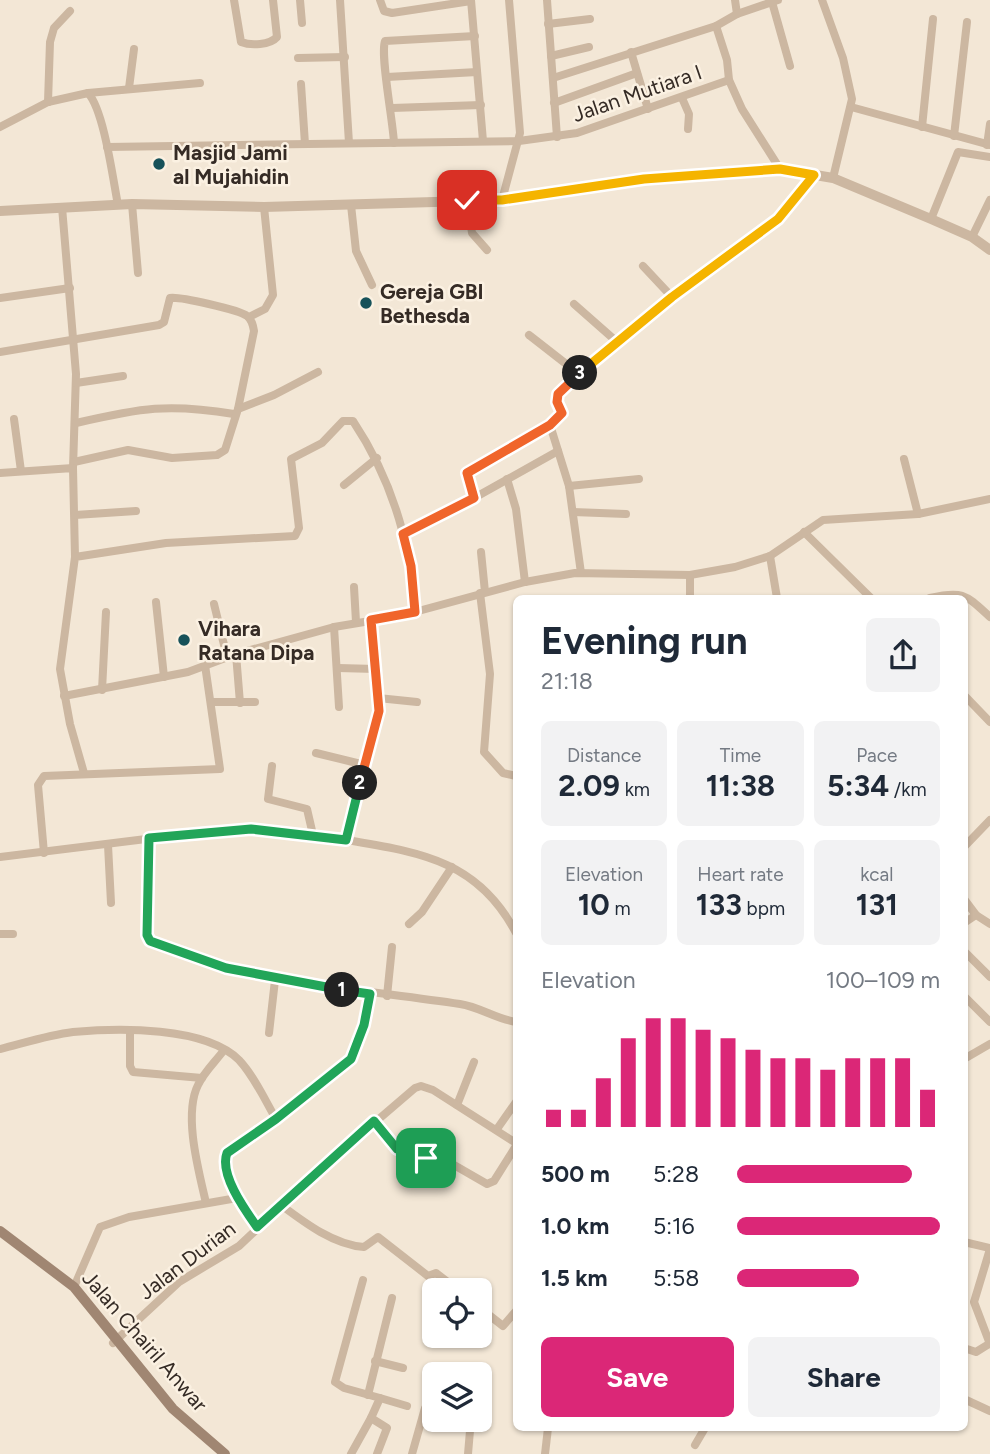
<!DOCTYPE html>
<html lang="en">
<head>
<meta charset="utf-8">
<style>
  body { margin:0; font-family:Figtree,sans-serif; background:#f2f2f3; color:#1f2937; height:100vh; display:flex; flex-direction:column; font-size:26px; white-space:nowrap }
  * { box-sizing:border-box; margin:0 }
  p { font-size:23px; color:#747a83 }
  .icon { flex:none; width:38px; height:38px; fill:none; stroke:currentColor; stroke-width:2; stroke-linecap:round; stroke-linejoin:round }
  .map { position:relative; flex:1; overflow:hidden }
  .side { position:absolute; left:513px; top:595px; width:455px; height:836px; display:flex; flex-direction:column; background:#fff; border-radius:10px; box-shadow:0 2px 5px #0004 }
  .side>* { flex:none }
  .buttons { position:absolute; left:422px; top:1278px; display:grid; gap:14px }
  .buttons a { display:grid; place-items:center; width:70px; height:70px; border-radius:10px; background:#fff; box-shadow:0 2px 5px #0004; font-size:35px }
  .pin { position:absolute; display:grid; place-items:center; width:60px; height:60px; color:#fff; margin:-30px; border-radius:14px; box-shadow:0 4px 10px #0006 }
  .km { position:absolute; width:35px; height:35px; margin:-18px; border-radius:50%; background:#222; color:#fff; font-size:19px; line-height:35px; text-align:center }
  .round { display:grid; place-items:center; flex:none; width:74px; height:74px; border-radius:10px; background:#f2f2f3 }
  .headline { display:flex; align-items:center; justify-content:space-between; height:119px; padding:0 28px }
  h1 { font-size:38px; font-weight:700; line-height:52px }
  .metrics { display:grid; grid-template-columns:repeat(3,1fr); gap:10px; height:119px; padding:7px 28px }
  .metrics div { display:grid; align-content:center; border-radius:10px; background:#f2f2f3; text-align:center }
  .metrics b { font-size:30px; font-weight:700 }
  .metrics small { font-size:19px; font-weight:400 }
  .metrics p { font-size:19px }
  .chart { height:196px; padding:14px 28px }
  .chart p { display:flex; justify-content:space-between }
  .chart svg { width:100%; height:126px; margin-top:7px; stroke:#db2777; stroke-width:6 }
  .button { display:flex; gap:14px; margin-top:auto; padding:14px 28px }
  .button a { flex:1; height:80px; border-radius:10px; background:#db2777; color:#fff; font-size:28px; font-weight:700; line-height:80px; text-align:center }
  .button a+a { background:#f2f2f3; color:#1f2937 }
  ul { padding:0 28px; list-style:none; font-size:23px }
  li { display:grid; grid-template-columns:112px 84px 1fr; align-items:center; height:52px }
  li i { height:18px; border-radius:9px; background:#db2777 }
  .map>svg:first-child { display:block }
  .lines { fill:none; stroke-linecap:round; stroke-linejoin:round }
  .minor { stroke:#ccb7a1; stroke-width:8 }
  .tertiary { stroke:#ccb7a1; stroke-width:10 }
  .secondary { stroke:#a08672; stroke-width:10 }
  .split-1-casing { stroke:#fff; stroke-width:14 }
  .split-2-casing { stroke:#fff; stroke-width:14 }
  .split-3-casing { stroke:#fff; stroke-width:14 }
  .split-4-casing { stroke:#fff; stroke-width:14 }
  .split-1 { stroke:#22a559; stroke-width:9 }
  .split-2 { stroke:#22a559; stroke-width:9 }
  .split-3 { stroke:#f0652b; stroke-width:9 }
  .split-4 { stroke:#f5b400; stroke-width:9 }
  .poi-dot { fill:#17525a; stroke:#fbf1e2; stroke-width:2.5 }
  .labels { text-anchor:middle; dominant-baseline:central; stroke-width:5; stroke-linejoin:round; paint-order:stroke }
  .street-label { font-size:21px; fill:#352b25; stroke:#fbf1e2 }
  .poi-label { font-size:21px; font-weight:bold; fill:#352b25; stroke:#fbf1e2; text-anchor:start }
</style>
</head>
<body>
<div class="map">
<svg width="990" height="1454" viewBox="0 0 990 1454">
  <rect width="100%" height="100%" fill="#f3e7d6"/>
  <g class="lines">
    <!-- minor -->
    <g class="minor">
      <path d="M234 0 241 42C251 46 270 45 277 37L273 0"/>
      <path d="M300 0 302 23"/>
      <path d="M340 0 349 143"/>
      <path d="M380 0 384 11 392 13 471 1"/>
      <path d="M471 0 483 141"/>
      <path d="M547 0 557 137"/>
      <path d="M735 0 737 14"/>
      <path d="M822 0 843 58 852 99 833 178"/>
      <path d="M772 2 790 66"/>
      <path d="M548 24 590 19"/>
      <path d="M716 26 727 60 729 80 742 109 780 169"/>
      <path d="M631 52 648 109"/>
      <path d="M551 56 589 47"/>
      <path d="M298 58 345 57"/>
      <path d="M387 77 477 72"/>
      <path d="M553 78 716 26 737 14 778 0"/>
      <path d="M301 84 305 144"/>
      <path d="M129 88 134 49"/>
      <path d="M88 93 200 83"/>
      <path d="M682 98 689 114 688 129"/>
      <path d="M48 102 50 42 54 28 70 11"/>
      <path d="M554 103 637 73"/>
      <path d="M851 107 990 145"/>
      <path d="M392 108 481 105"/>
      <path d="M0 127 48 102 88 93C104 110 113 180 118 205"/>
      <path d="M922 127 933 19"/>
      <path d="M954 136 967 22"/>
      <path d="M394 143C393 121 380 55 385 41L475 36"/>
      <path d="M987 145 990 124"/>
      <path d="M107 147 519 141 577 133 729 80"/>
      <path d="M467 200 472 233 487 250"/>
      <path d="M502 200 520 133 509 0"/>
      <path d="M132 204 138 273"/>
      <path d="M351 205 356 251 372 285"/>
      <path d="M62 207 76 374 73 468"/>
      <path d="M931 219 958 152 990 157"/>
      <path d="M972 237 990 200"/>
      <path d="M643 266 672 297"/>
      <path d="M0 298 70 288"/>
      <path d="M574 304 616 341"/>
      <path d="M249 317 265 309 273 295 264 207"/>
      <path d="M529 335 579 374"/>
      <path d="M0 352 159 325 164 322 170 298C178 296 240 310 247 316 252 320 253 325 254 331L238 409"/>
      <path d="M76 383 123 376"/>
      <path d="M14 419 21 471"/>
      <path d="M76 423C141 408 168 403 234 414"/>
      <path d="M550 425 569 486 581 573"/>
      <path d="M558 451 474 498 467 473 550 425 562 413 557 402 558 394 579 374 672 297 778 219 814 175"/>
      <path d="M904 459 918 514"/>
      <path d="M74 462 128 450 172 458 217 455 225 450 238 409 274 395 318 372"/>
      <path d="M0 473 73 468 75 557"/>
      <path d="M507 479 516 509 525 582"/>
      <path d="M344 485 377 458"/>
      <path d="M569 486 639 479"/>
      <path d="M573 512 626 514"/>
      <path d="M75 515 136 511"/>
      <path d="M804 532 871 598"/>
      <path d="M403 534 474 498"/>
      <path d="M481 552 485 592"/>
      <path d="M770 556 777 598"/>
      <path d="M354 587 356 622"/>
      <path d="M480 593 490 674 484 752 503 773 516 776"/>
      <path d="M690 598V575"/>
      <path d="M930 598C963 590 966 595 990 617"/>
      <path d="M156 602 164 677"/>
      <path d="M214 604 227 657"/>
      <path d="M334 627 339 707"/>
      <path d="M236 654 240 703"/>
      <path d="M338 668 376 669"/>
      <path d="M102 690 106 612"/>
      <path d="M964 695 990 722"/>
      <path d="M64 696 188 672 236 654 334 627 400 616 525 582 575 573 690 575 735 567 770 556 823 520 918 514 990 499"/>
      <path d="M378 698 417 702"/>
      <path d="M211 702H255"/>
      <path d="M316 753 365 765"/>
      <path d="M272 766 268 799 307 809 313 835"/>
      <path d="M84 773 70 724 60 669 75 557 166 543 295 536 299 528 291 459 322 443 343 421H353C391 478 411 544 415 612"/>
      <path d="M149 838 147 935 150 941C251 983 354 988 460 1004 480 1007 496 1019 516 1022"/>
      <path d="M346 840 379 718 371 620"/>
      <path d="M108 845 111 903"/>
      <path d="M964 847 990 820"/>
      <path d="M44 853 38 785 44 776 220 769 205 665"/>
      <path d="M0 857 219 830C260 827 301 833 341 839 416 852 477 858 516 933"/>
      <path d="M964 899 976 915"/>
      <path d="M964 923 976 915 990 924"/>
      <path d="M409 924 422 912 452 867"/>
      <path d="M0 934H13"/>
      <path d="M964 951 990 977"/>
      <path d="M387 996 392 947"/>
      <path d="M964 996 990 1022"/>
      <path d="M130 1031V1066L133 1072 202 1078"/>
      <path d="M269 1033 275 980"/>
      <path d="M0 1049C24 1043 49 1035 73 1032 118 1028 205 1026 239 1060 254 1076 265 1100 276 1119"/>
      <path d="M964 1059 990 1044"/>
      <path d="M457 1105 474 1062"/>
      <path d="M374 1121 397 1149 454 1165 487 1184 494 1181 516 1146"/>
      <path d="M497 1129 516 1102"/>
      <path d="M206 1203C199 1172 183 1115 198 1085 204 1072 216 1061 224 1050"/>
      <path d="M281 1205C305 1223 334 1245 364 1247L378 1237 428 1276 436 1273 458 1290"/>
      <path d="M257 1227 237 1198 225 1156 351 1059 364 1025 370 994"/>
      <path d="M964 1242 990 1248"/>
      <path d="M990 1249 974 1302 990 1344"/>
      <path d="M363 1280 335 1382 344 1388 380 1398 371 1418"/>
      <path d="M74 1287 100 1227 129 1217 237 1198"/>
      <path d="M480 1308 503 1326 516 1311"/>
      <path d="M113 1343 179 1282 239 1246 324 1166 415 1088 421 1086 433 1090 516 1143"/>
      <path d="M964 1348 976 1352 989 1344"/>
      <path d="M375 1361 403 1368"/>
      <path d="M368 1395 392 1298"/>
      <path d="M380 1398 407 1406"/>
      <path d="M964 1399 990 1411"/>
      <path d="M695 1445 705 1428"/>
      <path d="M351 1454 371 1418 387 1428 377 1454"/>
      <path d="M412 1454 425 1408 434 1406"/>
      <path d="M468 1454 471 1419"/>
      <path d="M545 1454 548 1428"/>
    </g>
    <!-- tertiary -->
    <path class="tertiary" d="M0 211 132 204 264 207 502 200 644 179 780 169 833 178 931 219 972 237 990 250"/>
    <!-- secondary -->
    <path class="secondary" d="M0 1231 74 1287 173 1409 225 1454"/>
  </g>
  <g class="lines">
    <!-- split-1 casing -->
    <g class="split-1-casing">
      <path id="split-1" d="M342 990 370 994 364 1025 351 1059 276 1119 227 1153C219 1174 245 1210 257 1227L374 1121 397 1149 426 1158"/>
    </g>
    <!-- split-2 casing -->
    <g class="split-2-casing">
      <path id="split-2" d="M342 990 226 968 150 941 147 935 149 838 251 829 346 840 360 783"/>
    </g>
    <!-- split-3 casing -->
    <g class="split-3-casing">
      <path id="split-3" d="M360 783 379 711 371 620 415 612 411 566 403 534 474 498 467 473 550 425 562 413 557 402 558 394 580 373"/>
    </g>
    <!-- split-4 casing -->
    <g class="split-4-casing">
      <path id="split-4" d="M467 200H502L644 179 780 169 814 175 778 219 672 297 580 373"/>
    </g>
    <!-- split-1 -->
    <use href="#split-1" class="split-1"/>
    <!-- split-2 -->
    <use href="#split-2" class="split-2"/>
    <!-- split-3 -->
    <use href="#split-3" class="split-3"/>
    <!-- split-4 -->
    <use href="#split-4" class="split-4"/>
  </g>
  <!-- markers -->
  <g class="poi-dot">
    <circle cx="159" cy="164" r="7"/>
    <circle cx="366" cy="303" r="7"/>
    <circle cx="184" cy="640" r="7"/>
  </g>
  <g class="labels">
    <!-- street labels -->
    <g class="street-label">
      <text transform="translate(637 93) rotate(-19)">Jalan Mutiara I</text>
      <text transform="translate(187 1260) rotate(-37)">Jalan Durian</text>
      <text transform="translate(145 1341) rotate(49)">Jalan Chairil Anwar</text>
    </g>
    <!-- poi labels -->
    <g class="poi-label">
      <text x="173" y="152">Masjid Jami<tspan x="173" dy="24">al Mujahidin</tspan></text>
      <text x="380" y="291">Gereja GBI<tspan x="380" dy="24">Bethesda</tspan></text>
      <text x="198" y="628">Vihara<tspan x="198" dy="24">Ratana Dipa</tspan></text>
    </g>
  </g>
</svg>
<div class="buttons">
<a><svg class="icon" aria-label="locate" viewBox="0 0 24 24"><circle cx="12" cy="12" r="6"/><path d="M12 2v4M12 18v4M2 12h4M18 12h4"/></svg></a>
<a><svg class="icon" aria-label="layers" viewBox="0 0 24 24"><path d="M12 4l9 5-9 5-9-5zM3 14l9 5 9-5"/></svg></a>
</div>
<div class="pin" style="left:426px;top:1158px;background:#1e9e55"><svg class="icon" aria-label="arrive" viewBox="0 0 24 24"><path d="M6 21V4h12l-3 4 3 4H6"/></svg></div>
<div class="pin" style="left:467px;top:200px;background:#d93025"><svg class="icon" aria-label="check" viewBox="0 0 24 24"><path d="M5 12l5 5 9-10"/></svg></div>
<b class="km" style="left:342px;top:990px">1</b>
<b class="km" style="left:360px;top:783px">2</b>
<b class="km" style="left:580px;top:373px">3</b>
<section class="side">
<div class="headline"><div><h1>Evening run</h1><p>21:18</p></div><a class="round"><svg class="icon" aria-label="share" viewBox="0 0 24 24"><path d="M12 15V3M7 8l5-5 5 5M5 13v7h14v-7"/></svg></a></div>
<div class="metrics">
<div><p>Distance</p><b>2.09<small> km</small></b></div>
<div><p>Time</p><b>11:38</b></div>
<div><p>Pace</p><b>5:34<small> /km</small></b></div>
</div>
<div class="metrics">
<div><p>Elevation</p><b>10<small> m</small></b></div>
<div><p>Heart rate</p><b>133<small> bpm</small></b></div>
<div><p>kcal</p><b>131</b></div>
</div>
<div class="chart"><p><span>Elevation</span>100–109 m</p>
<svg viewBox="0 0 160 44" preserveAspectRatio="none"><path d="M5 44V38M15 44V38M25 44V27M35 44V13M45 44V6M55 44V6M65 44V10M75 44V13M85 44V17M95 44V20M105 44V20M115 44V24M125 44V20M135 44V20M145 44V20M155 44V31"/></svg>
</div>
<ul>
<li><b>500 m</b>5:28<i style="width:86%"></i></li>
<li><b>1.0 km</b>5:16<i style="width:100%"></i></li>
<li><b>1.5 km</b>5:58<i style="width:60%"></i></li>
</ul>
<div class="button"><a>Save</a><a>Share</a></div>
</section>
</div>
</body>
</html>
